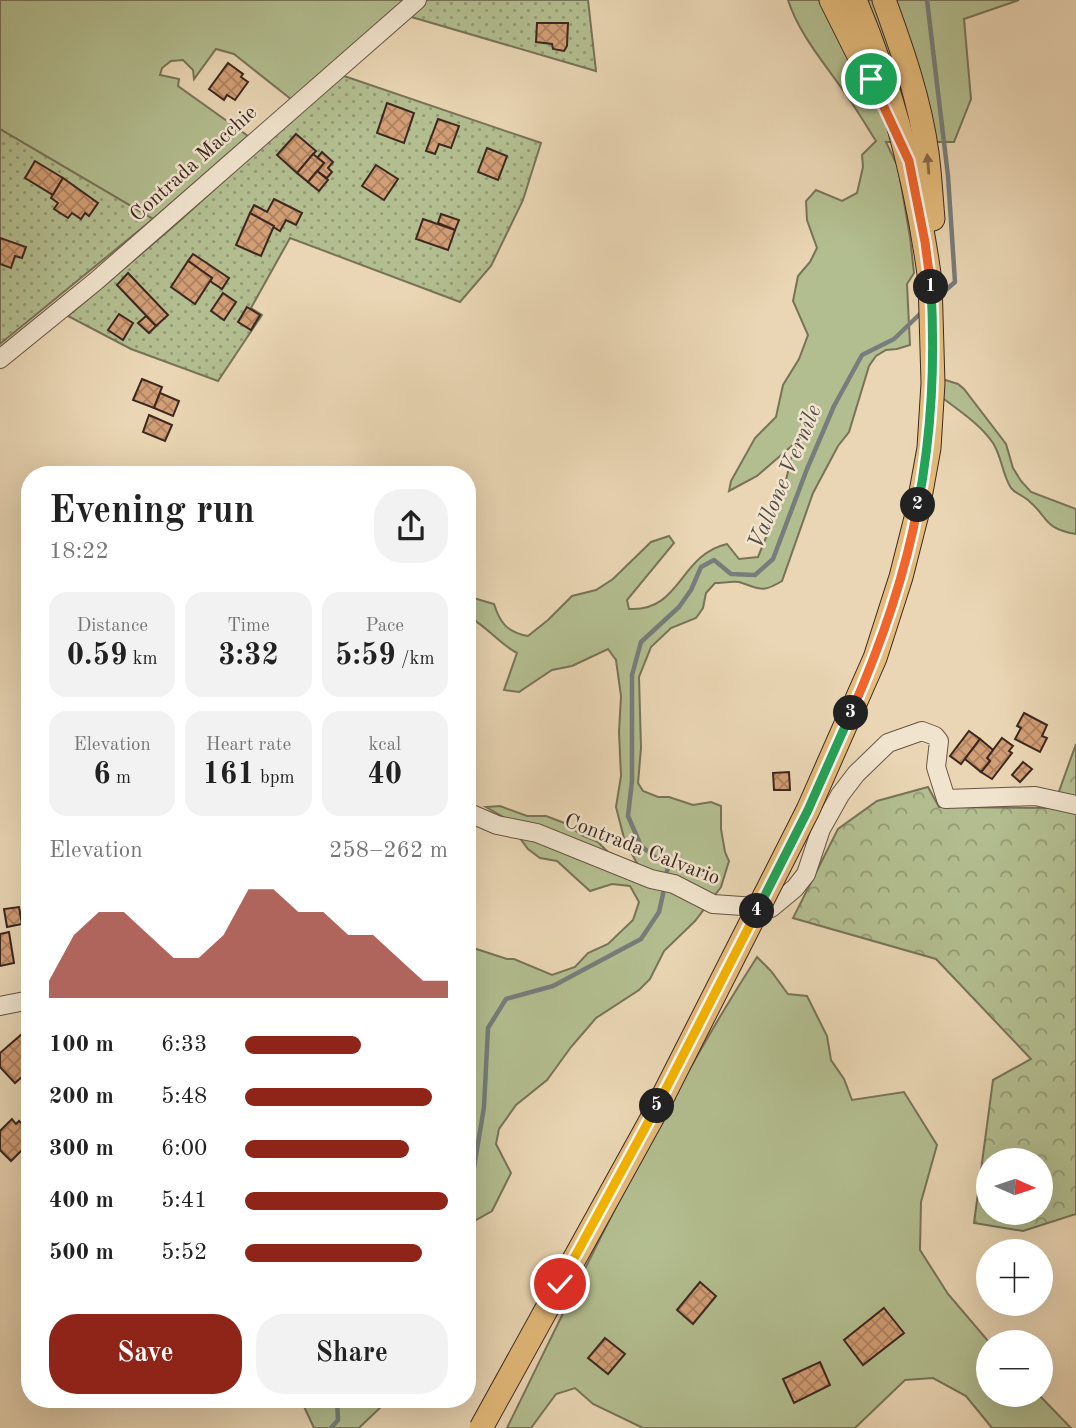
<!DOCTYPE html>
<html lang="en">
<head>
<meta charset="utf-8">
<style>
  body { margin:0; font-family:"Old Standard TT",serif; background:#f2f2f2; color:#222; height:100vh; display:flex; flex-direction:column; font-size:26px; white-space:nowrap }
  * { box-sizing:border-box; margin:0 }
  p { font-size:23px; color:#767676 }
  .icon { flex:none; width:38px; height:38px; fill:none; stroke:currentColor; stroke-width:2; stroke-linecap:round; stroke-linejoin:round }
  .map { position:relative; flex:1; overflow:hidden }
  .side { position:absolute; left:21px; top:466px; width:455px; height:942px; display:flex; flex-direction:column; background:#fff; border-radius:28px; box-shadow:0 7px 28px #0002 }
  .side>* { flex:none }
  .needle { width:46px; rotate:93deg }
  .buttons { position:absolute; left:976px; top:1148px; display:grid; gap:14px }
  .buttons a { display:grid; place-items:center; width:77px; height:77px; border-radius:50%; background:#fff; box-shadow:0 7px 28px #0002; font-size:35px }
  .pin { position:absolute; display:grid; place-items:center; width:60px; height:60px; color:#fff; margin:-30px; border:4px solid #fff; border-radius:50%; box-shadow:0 2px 7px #0007 }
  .km { position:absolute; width:35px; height:35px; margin:-18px; border-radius:50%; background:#222; color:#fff; font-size:19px; line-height:35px; text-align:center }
  .round { display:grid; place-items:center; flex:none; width:74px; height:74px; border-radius:28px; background:#f2f2f2 }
  .headline { display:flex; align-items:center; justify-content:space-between; height:119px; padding:0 28px }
  h1 { font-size:38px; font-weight:700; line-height:52px }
  .stats { display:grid; grid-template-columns:repeat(3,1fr); gap:10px; height:119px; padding:7px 28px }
  .stats div { display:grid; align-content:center; border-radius:18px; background:#f2f2f2; text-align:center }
  .stats b { font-size:30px; font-weight:700 }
  .stats small { font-size:19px; font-weight:400 }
  .stats p { font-size:19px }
  .chart { height:196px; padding:14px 28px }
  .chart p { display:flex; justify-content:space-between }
  .chart svg { width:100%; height:126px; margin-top:7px; fill:#8f2418; opacity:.7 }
  .cta { display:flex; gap:14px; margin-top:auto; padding:14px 28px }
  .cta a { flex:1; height:80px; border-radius:28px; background:#8f2418; color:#fff; font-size:28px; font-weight:700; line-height:80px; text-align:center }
  .cta a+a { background:#f2f2f2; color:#222 }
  ul { padding:0 28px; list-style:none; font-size:23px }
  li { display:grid; grid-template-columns:112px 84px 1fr; align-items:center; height:52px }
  li i { height:18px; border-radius:9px; background:#8f2418 }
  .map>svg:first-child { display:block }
  .grass { fill:#b3be90; stroke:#787358; stroke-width:2 }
  .forest { fill:url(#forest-crowns); stroke:#787358; stroke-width:2; fill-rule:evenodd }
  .garden { fill:url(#garden-dots); stroke:#787358; stroke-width:2 }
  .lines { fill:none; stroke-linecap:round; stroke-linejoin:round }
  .stream { stroke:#767d7b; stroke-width:4.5 }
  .building { fill:url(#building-cross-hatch); stroke:#3d2820; stroke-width:2 }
  .minor-casing { stroke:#685445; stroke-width:20 }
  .major-casing { stroke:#3d2820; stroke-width:25 }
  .minor { stroke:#f1e4ce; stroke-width:18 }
  .major { stroke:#e5bb7a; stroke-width:23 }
  .major-bridge-casing { stroke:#3d2820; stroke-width:25; stroke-linecap:butt }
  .major-bridge { stroke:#e5bb7a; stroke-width:23 }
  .oneway { fill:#896a48 }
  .split-1-casing { stroke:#fff; stroke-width:14 }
  .split-2-casing { stroke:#fff; stroke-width:14 }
  .split-3-casing { stroke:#fff; stroke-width:14 }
  .split-4-casing { stroke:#fff; stroke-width:14 }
  .split-5-casing { stroke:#fff; stroke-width:14 }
  .split-6-casing { stroke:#fff; stroke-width:14 }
  .split-1 { stroke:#f0652b; stroke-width:9 }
  .split-2 { stroke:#22a559; stroke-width:9 }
  .split-3 { stroke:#f0652b; stroke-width:9 }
  .split-4 { stroke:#22a559; stroke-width:9 }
  .split-5 { stroke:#f5b400; stroke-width:9 }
  .split-6 { stroke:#f5b400; stroke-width:9 }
  .labels { text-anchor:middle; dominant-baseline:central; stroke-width:5; stroke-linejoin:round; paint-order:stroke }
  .street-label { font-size:21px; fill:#3d2820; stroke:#f1e4ce }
  .water-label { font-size:23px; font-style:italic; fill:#554c46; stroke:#f1e4ce }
</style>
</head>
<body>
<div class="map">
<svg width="1076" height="1428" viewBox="0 0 1076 1428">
  <defs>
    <pattern id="forest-crowns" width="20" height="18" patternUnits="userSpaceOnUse" patternTransform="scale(1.75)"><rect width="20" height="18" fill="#b3be90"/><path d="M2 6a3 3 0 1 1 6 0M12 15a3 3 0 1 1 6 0" fill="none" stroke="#939a75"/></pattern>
    <pattern id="garden-dots" width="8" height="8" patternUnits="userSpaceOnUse" patternTransform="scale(1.75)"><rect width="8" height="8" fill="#b3be90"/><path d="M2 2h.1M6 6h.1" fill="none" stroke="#939a75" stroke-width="1.8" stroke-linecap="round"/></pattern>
    <pattern id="building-cross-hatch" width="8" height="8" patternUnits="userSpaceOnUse" patternTransform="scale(1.75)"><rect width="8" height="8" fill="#d29e75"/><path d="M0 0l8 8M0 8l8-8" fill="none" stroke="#ac8160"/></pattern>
  </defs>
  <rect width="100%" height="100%" fill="#ead6b4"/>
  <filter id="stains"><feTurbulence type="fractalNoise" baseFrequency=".00286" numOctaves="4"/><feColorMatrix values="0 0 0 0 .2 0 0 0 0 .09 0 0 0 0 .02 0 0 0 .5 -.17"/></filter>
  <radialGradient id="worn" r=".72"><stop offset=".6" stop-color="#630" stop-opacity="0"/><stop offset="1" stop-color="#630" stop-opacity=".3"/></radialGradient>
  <!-- grass -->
  <g class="grass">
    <path d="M0 0H405L292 100 234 54 216 49 194 79 193 70 183 60 171 61 162 68 160 75 179 79 178 86 248 136 153 219 0 129Z"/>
    <path d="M788 0H1019L964 19 971 99 954 142H886L898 167 910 237 914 273 907 284 910 345 897 349 886 350 876 356 869 366 849 432 838 446 813 493 782 581C761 594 759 588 739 582 732 581 722 583 715 583L706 593 703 608 696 618 671 628 651 647 639 677 641 748 638 783 643 791 658 797H669L693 805 711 802 721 806V829L725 852 729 861 721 887 695 921 664 951 650 979 639 990 596 1018 571 1047 547 1080 516 1105 499 1129 496 1144 511 1173 492 1211 467 1225V946L507 959H514L552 975 575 967 588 953 608 944 633 920 639 902 630 886 612 884 590 891 557 861 540 858 528 849 505 818 486 807 500 806 527 816H546L567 824 581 835 598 842 608 852 638 865 625 842 616 807 621 776 619 732 621 696 616 660 608 649 572 666 552 670 519 692 504 690 517 653C498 643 486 625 467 616V596L494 604C500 623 507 632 528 636L548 620 572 596 596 590 613 579 651 542 669 536 674 543 627 600 629 609C681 612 679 555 727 544L739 559 758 557 771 525 772 500 785 484 795 443 757 476 729 491 731 481 755 438 776 417 783 385 799 359 808 335 793 301 798 276 810 262 817 248 807 220 806 201 816 190 842 201 857 193 863 167 862 155 876 141C867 127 859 113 849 99 828 67 800 37 788 0Z"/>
    <path d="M942 379 958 384 964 389 1006 444 1013 468 1021 481 1031 492 1076 509V534C1044 529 1049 518 1029 501 1024 496 1016 494 1011 488 1002 474 1002 457 993 443 979 423 958 410 940 396Z"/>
    <path d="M757 957 771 971 788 994 807 996 827 1036 831 1060 844 1079 852 1100 904 1092 937 1145 921 1202 920 1250 948 1294 989 1342V1395H1039L1071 1428H992L966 1396 933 1378 905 1380 855 1428H643L593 1404 575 1388 556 1394 531 1428H507C585 1269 661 1106 757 957Z"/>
    <path d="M300 1398H386L385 1403 359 1428H314Z"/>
  </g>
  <!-- forest -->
  <path class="forest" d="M1076 744V1214L1023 1231 974 1223 993 1080 1031 1059 936 959 793 918 838 829 877 801 928 787 939 807 1053 808ZM989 1160H1041V1213H989Z"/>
  <!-- garden -->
  <g class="garden">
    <path d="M427 0H588L596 71 408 16Z"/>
    <path d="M341 75 541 143 523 200 491 266 460 302 290 238 251 308 262 315 218 381 131 349 68 316 175 225Z"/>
    <path d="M0 129 153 219 0 344Z"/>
  </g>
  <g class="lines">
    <!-- stream -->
    <g class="stream">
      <path d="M927 0 948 176 955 282 939 296"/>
      <path d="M666 876 668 867 641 846 628 816 632 781V675L641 642 679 607 691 590 701 567 714 560 731 574 755 575 773 559 807 469 834 406 862 355 894 339 923 311"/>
      <path d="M467 1184 473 1174 484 1107 488 1028 506 999 553 986 641 939 659 912 665 885"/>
      <path d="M331 1428 338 1420 337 1398"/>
    </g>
  </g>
  <!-- building -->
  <g class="building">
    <path d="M537 23H568L567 46 564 51 553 49 552 44 536 42Z"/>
    <path d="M228 63 243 74 241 77 248 82 235 100 227 95 224 100 209 89Z"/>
    <path d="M387 103 414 113 404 143 377 133Z"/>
    <path d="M438 119 459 126 451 148 439 144 435 154 426 151Z"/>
    <path d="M296 134 316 151 297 173 277 155Z"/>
    <path d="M487 148 507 156 498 180 478 172Z"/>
    <path d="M322 152 333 162 328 168 332 172 327 178 317 171 324 163 317 158Z"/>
    <path d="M313 154 324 163 308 182 297 173Z"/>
    <path d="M35 161 63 178 53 195 25 178Z"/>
    <path d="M376 165 398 179 384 200 362 186Z"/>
    <path d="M317 171 328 180 319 191 308 182Z"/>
    <path d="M63 178 98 203 89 216 85 213 81 219 72 213 68 218 54 209 58 203 51 198Z"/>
    <path d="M274 199 302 213 296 225 286 220 280 231 250 213 254 205 267 212Z"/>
    <path d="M250 213 274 226 261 256 236 245Z"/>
    <path d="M441 214 459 220 455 230 438 223Z"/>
    <path d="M423 219 455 230 448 250 416 239Z"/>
    <path d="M0 238 26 247 22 258 15 256 11 268 0 264Z"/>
    <path d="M193 254 229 278 222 289 210 281 212 278 188 261Z"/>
    <path d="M188 261 212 278 195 304 171 287Z"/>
    <path d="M128 273 168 315 156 326 117 285Z"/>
    <path d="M223 293 236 302 224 320 211 311Z"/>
    <path d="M247 307 260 315 251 330 238 322Z"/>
    <path d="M119 314 133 323 123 340 108 330Z"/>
    <path d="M146 316 156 326 149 333 138 323Z"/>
    <path d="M142 379 162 387 154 408 133 400Z"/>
    <path d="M160 393 179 401 173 416 154 408Z"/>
    <path d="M149 415 172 425 165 441 143 432Z"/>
    <path d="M1024 713 1047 725 1042 736 1047 738 1040 752 1015 739 1021 728 1017 726Z"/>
    <path d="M969 731 980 739 961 764 950 756Z"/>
    <path d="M1002 738 1013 746 1009 751 1012 753 992 779 981 772 990 761 987 758Z"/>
    <path d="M980 739 993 750 987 758 990 761 981 772 965 759Z"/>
    <path d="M1023 762 1032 769 1020 782 1012 775Z"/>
    <path d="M789 772 790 790H774L773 773Z"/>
    <path d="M19 907 22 924 7 927 4 909Z"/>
    <path d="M9 932 14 963 0 966V934Z"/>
    <path d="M22 1034 30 1043V1070L15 1083 0 1067V1053Z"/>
    <path d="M12 1119 16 1124 19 1121 27 1129 23 1132 30 1138V1142L11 1161 0 1150V1131Z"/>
    <path d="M700 1282 716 1296 693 1324 677 1310Z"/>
    <path d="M884 1308 904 1333 863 1365 844 1340Z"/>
    <path d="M605 1338 625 1354 608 1374 588 1358Z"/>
    <path d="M820 1362 830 1385 794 1403 783 1379Z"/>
  </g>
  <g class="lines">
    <!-- minor casing -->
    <g class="minor-casing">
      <g id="minor">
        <path d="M0 359 96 281 417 0"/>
        <path d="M467 812 497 825 537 833 651 879 674 884 713 904 771 908 795 888 806 874 821 829 840 795 856 774 888 743 922 731 935 736 939 741 936 767 946 799 1035 796 1076 805"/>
        <path d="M0 1006 30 1000"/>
      </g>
    </g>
    <!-- major casing -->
    <g class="major-casing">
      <g id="major">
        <path d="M831 0 877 92"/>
        <path d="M855 0C893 90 917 184 930 281"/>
        <path d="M884 0C902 49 920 101 927 153 930 175 931 197 933 219"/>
      </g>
    </g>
    <!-- minor -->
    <use href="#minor" class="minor"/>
    <!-- major -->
    <use href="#major" class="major"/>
    <!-- major-bridge casing -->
    <g class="major-bridge-casing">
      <path id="major-bridge" d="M481 1428 651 1120 808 810 875 658 901 577 917 514 929 448 933 383 930 281"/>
    </g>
    <!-- major-bridge -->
    <use href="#major-bridge" class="major-bridge"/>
  </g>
  <!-- one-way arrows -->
  <defs><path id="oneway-solid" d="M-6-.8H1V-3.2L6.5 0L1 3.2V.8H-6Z" transform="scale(1.75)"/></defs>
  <use class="oneway" href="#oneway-solid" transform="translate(928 164) rotate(-95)"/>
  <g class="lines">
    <!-- split-1 casing -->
    <g class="split-1-casing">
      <path id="split-1" d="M871 79 909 161 925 242 931 287"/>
    </g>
    <!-- split-2 casing -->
    <g class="split-2-casing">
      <path id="split-2" d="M918 505C932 431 935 363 931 287"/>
    </g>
    <!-- split-3 casing -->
    <g class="split-3-casing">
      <path id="split-3" d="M851 713C880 647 905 577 918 505"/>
    </g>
    <!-- split-4 casing -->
    <g class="split-4-casing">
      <path id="split-4" d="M757 911 808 810 851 713"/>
    </g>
    <!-- split-5 casing -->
    <g class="split-5-casing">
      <path id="split-5" d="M657 1106 757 911"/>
    </g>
    <!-- split-6 casing -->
    <g class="split-6-casing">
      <path id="split-6" d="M560 1284 657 1106"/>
    </g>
    <!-- split-1 -->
    <use href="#split-1" class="split-1"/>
    <!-- split-2 -->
    <use href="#split-2" class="split-2"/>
    <!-- split-3 -->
    <use href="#split-3" class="split-3"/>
    <!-- split-4 -->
    <use href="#split-4" class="split-4"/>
    <!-- split-5 -->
    <use href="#split-5" class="split-5"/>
    <!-- split-6 -->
    <use href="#split-6" class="split-6"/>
  </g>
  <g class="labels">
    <!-- street labels -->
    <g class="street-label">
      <text transform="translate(194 164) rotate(-42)">Contrada Macchie</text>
      <text transform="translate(642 850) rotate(21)">Contrada Calvario</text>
    </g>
    <!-- water labels -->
    <g class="water-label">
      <text transform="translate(785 477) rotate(-67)">Vallone Vernile</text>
    </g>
  </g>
  <rect width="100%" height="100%" filter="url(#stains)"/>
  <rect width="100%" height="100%" fill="url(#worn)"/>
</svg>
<div class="buttons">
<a><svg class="needle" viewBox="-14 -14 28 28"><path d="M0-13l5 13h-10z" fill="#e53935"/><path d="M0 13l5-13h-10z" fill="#767676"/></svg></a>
<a>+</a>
<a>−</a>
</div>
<div class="pin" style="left:871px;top:79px;background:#1e9e55"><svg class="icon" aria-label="arrive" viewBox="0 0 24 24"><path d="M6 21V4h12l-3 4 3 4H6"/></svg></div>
<div class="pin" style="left:560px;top:1284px;background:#d93025"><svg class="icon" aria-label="check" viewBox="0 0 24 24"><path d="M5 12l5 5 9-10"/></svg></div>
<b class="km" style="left:931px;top:287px">1</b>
<b class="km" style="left:918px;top:505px">2</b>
<b class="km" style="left:851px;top:713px">3</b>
<b class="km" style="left:757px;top:911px">4</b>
<b class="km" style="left:657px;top:1106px">5</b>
<section class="side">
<div class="headline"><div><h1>Evening run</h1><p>18:22</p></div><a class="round"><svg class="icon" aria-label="share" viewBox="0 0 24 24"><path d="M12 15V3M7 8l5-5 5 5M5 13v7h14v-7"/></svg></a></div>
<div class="stats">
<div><p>Distance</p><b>0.59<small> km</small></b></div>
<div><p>Time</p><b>3:32</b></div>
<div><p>Pace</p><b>5:59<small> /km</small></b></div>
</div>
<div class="stats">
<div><p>Elevation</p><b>6<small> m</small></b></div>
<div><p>Heart rate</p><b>161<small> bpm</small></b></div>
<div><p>kcal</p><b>40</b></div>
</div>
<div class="chart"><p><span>Elevation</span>258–262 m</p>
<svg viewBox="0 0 160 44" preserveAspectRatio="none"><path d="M0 44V38L10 22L20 14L30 14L40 22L50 30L60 30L70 22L80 6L90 6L100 14L110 14L120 22L130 22L140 30L150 38L160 38V44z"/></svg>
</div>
<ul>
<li><b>100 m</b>6:33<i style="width:57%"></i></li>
<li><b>200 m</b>5:48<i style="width:92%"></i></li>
<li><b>300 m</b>6:00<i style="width:81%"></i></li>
<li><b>400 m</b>5:41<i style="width:100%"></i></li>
<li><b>500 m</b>5:52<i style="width:87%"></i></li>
</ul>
<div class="cta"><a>Save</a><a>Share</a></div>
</section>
</div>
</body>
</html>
